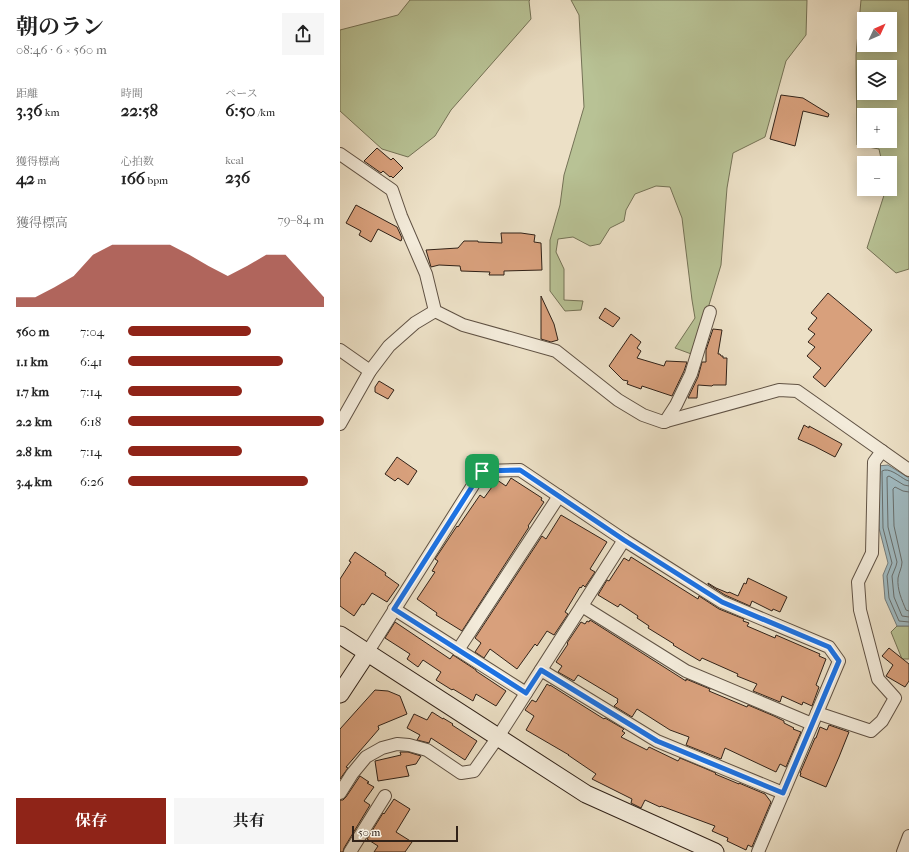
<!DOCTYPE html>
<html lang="ja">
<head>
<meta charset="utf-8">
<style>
  body { margin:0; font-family:"IM FELL French Canon","Noto Serif JP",serif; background:#f6f6f6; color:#222; height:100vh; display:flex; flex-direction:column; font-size:15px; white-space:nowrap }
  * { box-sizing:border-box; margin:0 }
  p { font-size:13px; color:#767676 }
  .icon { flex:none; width:22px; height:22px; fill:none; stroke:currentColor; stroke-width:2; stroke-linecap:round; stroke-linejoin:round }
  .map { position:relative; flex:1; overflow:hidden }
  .drawer { display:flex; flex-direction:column; background:#fff; width:340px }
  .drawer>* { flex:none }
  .needle { width:26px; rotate:46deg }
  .fabs { position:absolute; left:517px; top:12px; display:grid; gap:8px }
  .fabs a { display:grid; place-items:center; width:40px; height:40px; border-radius:0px; background:#fff; box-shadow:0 2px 10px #0003; font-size:20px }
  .scale { position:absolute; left:12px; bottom:10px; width:106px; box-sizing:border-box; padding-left:4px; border:2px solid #312218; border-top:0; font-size:11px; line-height:14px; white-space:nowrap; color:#312218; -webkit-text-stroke:3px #f3ebda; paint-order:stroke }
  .pin { position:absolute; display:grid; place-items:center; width:34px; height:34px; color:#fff; margin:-17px; border-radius:8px; box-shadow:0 2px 6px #0006 }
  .round { display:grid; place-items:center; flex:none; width:42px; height:42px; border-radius:0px; background:#f6f6f6 }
  .headline { display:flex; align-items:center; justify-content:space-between; height:68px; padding:0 16px }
  h1 { font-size:22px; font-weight:700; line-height:30px }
  .figures { display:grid; grid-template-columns:repeat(3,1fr); gap:6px; height:68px; padding:4px 16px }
  .figures div { display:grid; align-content:center }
  .figures b { font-size:17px; font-weight:700 }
  .figures small { font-size:11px; font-weight:400 }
  .figures p { font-size:11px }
  .chart { height:112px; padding:8px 16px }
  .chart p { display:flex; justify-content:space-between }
  .chart svg { width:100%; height:72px; margin-top:4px; fill:#8f2418; opacity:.7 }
  .action { display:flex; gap:8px; margin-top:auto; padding:8px 16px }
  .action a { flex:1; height:46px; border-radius:0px; background:#8f2418; color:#fff; font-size:16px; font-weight:700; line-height:46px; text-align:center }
  .action a+a { background:#f6f6f6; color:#222 }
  ul { padding:0 16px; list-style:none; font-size:13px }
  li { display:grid; grid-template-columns:64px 48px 1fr; align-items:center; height:30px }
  li i { height:10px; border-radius:5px; background:#8f2418 }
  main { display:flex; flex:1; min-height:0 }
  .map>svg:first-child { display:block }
  .green { fill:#b8c295; stroke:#747256; fill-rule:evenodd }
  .water { fill:#a0bac1; stroke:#747d7d }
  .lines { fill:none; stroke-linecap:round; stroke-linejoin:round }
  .shore { stroke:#686e6c; stroke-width:1 }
  .building { fill:#d8a07c; stroke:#312218 }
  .street-casing { stroke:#605244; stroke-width:14 }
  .secondary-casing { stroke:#312218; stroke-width:19 }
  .street { stroke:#f3ebda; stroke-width:12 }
  .secondary { stroke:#f3ebda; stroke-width:17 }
  .route-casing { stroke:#fff; stroke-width:8 }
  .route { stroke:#1a73e8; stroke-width:5 }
</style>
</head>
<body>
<main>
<section class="drawer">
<div class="headline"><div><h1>朝のラン</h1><p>08:46 · 6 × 560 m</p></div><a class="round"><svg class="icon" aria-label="share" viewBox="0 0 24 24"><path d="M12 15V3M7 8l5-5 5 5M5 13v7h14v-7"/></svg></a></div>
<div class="figures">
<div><p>距離</p><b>3.36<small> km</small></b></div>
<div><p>時間</p><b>22:58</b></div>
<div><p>ペース</p><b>6:50<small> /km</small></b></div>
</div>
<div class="figures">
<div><p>獲得標高</p><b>42<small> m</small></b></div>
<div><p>心拍数</p><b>166<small> bpm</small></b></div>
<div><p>kcal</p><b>236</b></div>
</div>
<div class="chart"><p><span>獲得標高</span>79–84 m</p>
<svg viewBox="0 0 160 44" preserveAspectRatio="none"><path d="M0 44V38L10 38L20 32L30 25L40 12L50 6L60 6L70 6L80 6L90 12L100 19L110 25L120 19L130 12L140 12L150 25L160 38V44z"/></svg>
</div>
<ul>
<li><b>560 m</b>7:04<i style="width:63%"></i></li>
<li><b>1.1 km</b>6:41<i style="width:79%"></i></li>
<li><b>1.7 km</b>7:14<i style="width:58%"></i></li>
<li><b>2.2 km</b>6:18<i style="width:100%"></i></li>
<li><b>2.8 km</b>7:14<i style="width:58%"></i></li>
<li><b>3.4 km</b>6:26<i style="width:92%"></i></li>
</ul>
<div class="action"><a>保存</a><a>共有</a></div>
</section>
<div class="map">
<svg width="569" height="852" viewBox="0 0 569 852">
  <rect width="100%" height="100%" fill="#ece0c6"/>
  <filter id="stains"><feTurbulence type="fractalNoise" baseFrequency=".005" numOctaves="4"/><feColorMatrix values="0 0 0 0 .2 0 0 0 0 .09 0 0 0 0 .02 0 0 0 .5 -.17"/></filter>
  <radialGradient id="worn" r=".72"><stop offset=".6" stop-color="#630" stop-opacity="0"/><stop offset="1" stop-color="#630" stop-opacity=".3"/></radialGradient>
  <!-- green -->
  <g class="green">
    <path d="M70 0H190L189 1 191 19 111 110 95 136 68 157 42 149 0 111V30L58 15Z"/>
    <path d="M231 0H467L466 35 446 61 425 137 393 153 387 188 381 265 354 355 335 348 355 318 352 300 342 218 330 187 316 186 295 194 286 210 284 221 270 228 260 244 250 246 233 237 218 239 216 252 224 269V300L243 301 241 310 225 311 210 291V240L220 205 224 175 244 107 239 15Z"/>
    <path d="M521 0H569V269L556 273 527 248 546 189H550V163H542L539 149 517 145 516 55ZM524 19H550V45H524ZM524 67H550V93H524ZM524 115H550V141H524Z"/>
    <path d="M557 626H569V659H562L551 632Z"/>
  </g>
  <!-- water -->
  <path class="water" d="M548 465 569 478V626H557L545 599 543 575 548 563 539 528 538 466Z"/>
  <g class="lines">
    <!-- shore -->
    <g class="shore">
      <path d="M569 481 566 480C559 476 549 467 542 471L543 528 552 563 547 576 549 598 559 621 569 622"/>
      <path d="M569 486 564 485 549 476 547 477 548 527 557 562 556 566 552 576 554 597 562 616 569 617"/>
      <path d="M569 492 563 491 555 487 553 489 554 526 562 562C562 568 559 572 558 578 557 590 562 600 566 610L569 611"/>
    </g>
  </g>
  <!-- building -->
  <g class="building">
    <path d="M441 95 463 98 489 114 488 117 463 111 455 146 430 139Z"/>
    <path d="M37 148 51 160 53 158 63 168 53 178 51 176 50 177 43 171 41 173 24 161Z"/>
    <path d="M16 205 57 227 62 238 61 241 38 229 31 242 19 235 21 231 6 223Z"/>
    <path d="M161 233H181L195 235 194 242 201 243 202 270 164 271V275H149L150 272 121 271 120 266 99 265 91 267 86 250 118 248 124 241H138V242L162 243Z"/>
    <path d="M488 293 532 330 485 387 473 377 481 368 467 356 475 347 468 342 475 334 468 329 477 318 471 313Z"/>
    <path d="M201 296 214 324 218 340 211 342 201 339Z"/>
    <path d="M265 308 280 318 273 327 259 318Z"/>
    <path d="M373 329 382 330 378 354H380L381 356H383V358H387L386 385H373L372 386 358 385 357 398H348L358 377 362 362H366V350Z"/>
    <path d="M291 334 301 342 297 348 301 351 297 358 324 366 326 361 347 362 344 371 332 396 302 386 301 389 287 384 288 381 283 380 269 366Z"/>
    <path d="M39 381 54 390 48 399 35 392V387Z"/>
    <path d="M464 425 469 428V426L502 444 495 457 474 446 458 439Z"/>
    <path d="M57 457 77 471 68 485 58 478 55 481 45 474Z"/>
    <path d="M171 478 202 498 201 500 204 502 188 526 189 527 122 631 96 615 97 613 77 599 95 572 92 571 98 561 95 559 117 526 118 527 140 495 144 498 157 480 166 486Z"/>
    <path d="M221 515 267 542 250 569 255 572 245 587 243 585 241 588 240 587 225 612 228 614 214 635 207 631 197 646 195 644 177 669 150 649 144 658 135 652 141 643 135 638 202 536 206 539Z"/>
    <path d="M15 552 46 573 45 575 59 585 47 602 32 593 24 605 22 604 14 616 0 606V579L11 562 9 561Z"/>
    <path d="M291 557 358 599 359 596 379 609 404 619 403 621 409 623 407 626 435 638 436 635 480 654 479 656 486 659 476 685 479 687 472 706 463 702 462 705 442 696 440 702 413 691 417 684 397 676 398 674 362 658 360 661 333 645 334 644 308 628 309 626 297 618 298 616 280 604 278 607 258 595 267 580 269 581 284 558 289 561Z"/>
    <path d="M408 578 447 597 440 612 433 609 432 611 412 601 410 606 385 595 368 584V583L376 588 388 593 389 592 398 596 404 583 406 584Z"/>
    <path d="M250 620 346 681V679L370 689 369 691 407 707 408 705 434 716 444 721V723L454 728 453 729 461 732 446 767 440 764 436 772 385 748 381 759 346 745 349 737 330 730 297 709 292 717 274 706 278 702 277 701 278 699 238 675 234 681 218 672 222 666 216 662 228 644 227 643 241 622 245 624 247 621 249 622Z"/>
    <path d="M55 622 110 659 113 655 136 670V671L166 691 156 706 136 694 133 701 113 689 112 690 96 680 101 672 83 660 78 667 67 659 70 654 45 638Z"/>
    <path d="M549 648 569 664V681L565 687 546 676 553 665 542 656Z"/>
    <path d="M207 684 210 686V685L264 719 265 718 284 729 282 731 285 733 281 737 307 750 309 747 338 761 340 758 376 773 375 774 399 784V783L406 786 425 794 431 802 412 847 408 845 406 850 387 841 388 838 372 831 375 826 321 806 320 807 305 800 301 808 291 803 292 799 252 779 256 774 228 755H229L186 730 194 716 185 710 192 700 196 702Z"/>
    <path d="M35 690 48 691 60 696 67 714 38 726 39 729 6 767 8 768 0 779V729Z"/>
    <path d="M92 712 103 719V718L113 724 112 725 137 741 125 760 91 738 89 743 77 740 80 735 67 728 74 714 87 720Z"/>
    <path d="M489 725 509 732 499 757 486 787 460 776 461 773H460L475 738H476L480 727 487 730Z"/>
    <path d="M60 752H68L81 756 76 764 66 766 69 776 38 781 35 761 61 755Z"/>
    <path d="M20 776 29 782 27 783 34 787 24 801 30 805 4 848 3 852H0V800H3L6 797Z"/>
    <path d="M54 799 70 809 56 832 72 842 65 852H34L38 846 27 839 43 813 44 814Z"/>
  </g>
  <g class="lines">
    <!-- street casing -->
    <g class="street-casing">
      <g id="street">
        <path d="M0 154 52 190 61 216 86 274 95 311 123 325 216 351 278 400 303 415 323 422 439 390 457 391 569 470"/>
        <path d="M0 350 30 371"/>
        <path d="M325 422 336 405 351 374 370 312"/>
        <path d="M0 424 30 371 49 346 75 323 95 311"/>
        <path d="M242 606 346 671 472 724"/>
        <path d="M54 609 186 693"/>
        <path d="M118 650 219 496"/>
        <path d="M27 653 142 471 180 470 284 540 382 602 489 647 499 661 418 852"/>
        <path d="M201 670 317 741 443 793"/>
        <path d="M477 713 531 731 542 721 555 698 538 679 520 610 518 582 532 553 534 462 542 451"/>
        <path d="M0 793 12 774 26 757 42 748 57 744 69 745 87 750 121 773 134 771 158 737 284 540"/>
        <path d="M10 852 45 796"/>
        <path d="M563 852 569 836"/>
      </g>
    </g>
    <!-- secondary casing -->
    <g class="secondary-casing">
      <g id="secondary">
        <path d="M0 635 246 794 375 852"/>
        <path d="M0 694 27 653"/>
      </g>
    </g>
    <!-- street -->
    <use href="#street" class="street"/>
    <!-- secondary -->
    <use href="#secondary" class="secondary"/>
  </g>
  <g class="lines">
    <!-- route casing -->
    <g class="route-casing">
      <path id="route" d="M180 470 284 540 382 602 489 647 499 661 443 793 317 741 201 670 186 693 54 609 142 471Z"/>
    </g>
    <!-- route -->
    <use href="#route" class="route"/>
  </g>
  <rect width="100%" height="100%" filter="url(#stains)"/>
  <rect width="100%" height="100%" fill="url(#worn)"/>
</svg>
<div class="fabs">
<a><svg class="needle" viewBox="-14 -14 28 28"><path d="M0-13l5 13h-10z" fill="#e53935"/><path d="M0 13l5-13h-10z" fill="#767676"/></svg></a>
<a><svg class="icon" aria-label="layers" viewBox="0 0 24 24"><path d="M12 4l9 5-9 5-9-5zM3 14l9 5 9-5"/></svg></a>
<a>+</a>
<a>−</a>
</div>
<div class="scale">50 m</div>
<div class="pin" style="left:142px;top:471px;background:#1e9e55"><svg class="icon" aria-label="arrive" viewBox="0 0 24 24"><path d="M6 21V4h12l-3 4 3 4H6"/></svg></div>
</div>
</main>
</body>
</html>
